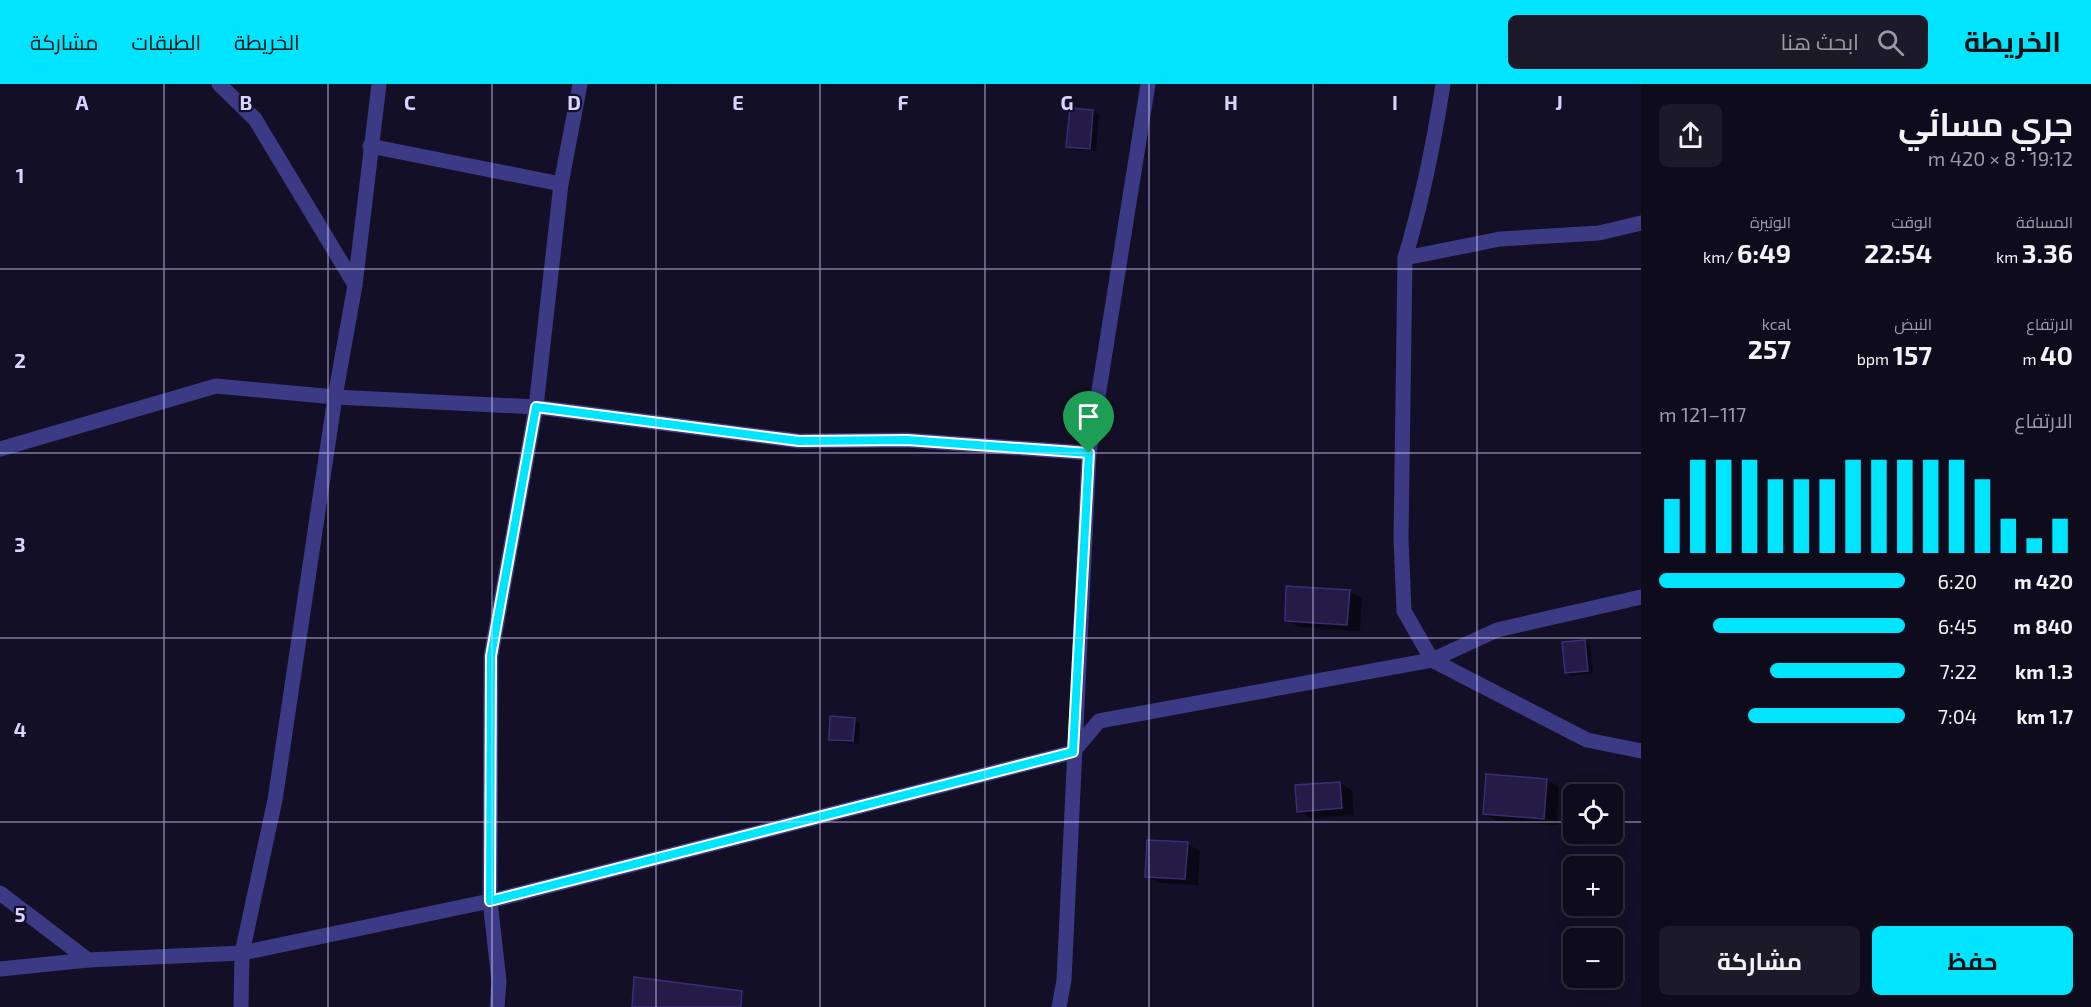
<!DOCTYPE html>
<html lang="ar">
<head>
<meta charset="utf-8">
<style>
  body { margin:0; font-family:"Exo 2",Cairo,sans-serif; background:#1c1929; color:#f1f3f6; direction:rtl; height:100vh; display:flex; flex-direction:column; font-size:22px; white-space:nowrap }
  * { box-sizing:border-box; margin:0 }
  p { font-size:20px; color:#9b9ba3 }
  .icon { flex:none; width:33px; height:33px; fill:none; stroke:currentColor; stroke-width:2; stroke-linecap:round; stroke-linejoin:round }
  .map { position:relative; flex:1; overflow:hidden; direction:ltr }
  .details { display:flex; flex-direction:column; background:#0e0b1c; width:450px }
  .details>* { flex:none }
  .fabs { position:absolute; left:1563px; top:700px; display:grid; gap:12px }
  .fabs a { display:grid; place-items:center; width:60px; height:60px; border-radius:9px; background:#0e0b1c; box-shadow:0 3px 15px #0003,0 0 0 2px #2e2b3b; font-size:30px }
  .pin { position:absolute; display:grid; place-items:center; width:51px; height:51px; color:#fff; margin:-62px -26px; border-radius:50% 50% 50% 0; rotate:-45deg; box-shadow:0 0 6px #0007 }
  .pin .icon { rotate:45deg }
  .round { display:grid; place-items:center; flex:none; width:63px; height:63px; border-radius:9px; background:#1c1929 }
  .summary { display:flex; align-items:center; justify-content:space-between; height:102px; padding:0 18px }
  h1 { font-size:33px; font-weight:700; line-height:45px }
  .figures { display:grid; grid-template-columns:repeat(3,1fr); gap:9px; height:102px; padding:6px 18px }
  .figures div { display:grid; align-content:center }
  .figures b { font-size:26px; font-weight:700 }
  .figures small { font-size:16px; font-weight:400 }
  .figures p { font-size:16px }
  .chart { height:168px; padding:12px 18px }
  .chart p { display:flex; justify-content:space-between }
  .chart svg { width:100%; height:108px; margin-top:6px; stroke:#00e5ff; stroke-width:6 }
  .cta { display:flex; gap:12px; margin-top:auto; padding:12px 18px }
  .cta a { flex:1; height:69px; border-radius:9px; background:#00e5ff; color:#111; font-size:24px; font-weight:700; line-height:69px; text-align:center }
  .cta a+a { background:#1c1929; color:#f1f3f6 }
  ul { padding:0 18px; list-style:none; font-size:20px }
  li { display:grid; grid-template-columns:96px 72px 1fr; align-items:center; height:45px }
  li i { height:15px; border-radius:8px; background:#00e5ff }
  header { display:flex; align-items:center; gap:36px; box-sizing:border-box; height:84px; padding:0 30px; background:#00e5ff; color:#111 }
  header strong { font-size:28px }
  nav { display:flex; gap:33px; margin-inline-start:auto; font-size:21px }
  .search { width:420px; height:54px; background:#1c1929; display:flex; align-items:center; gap:15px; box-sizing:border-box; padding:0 21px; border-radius:9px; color:#9b9ba3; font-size:22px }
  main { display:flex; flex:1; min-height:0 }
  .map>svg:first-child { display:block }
  .shadow { fill:#0007 }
  .building { fill:#241b47; stroke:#3b2d73; stroke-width:1.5 }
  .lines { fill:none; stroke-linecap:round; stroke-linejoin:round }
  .street { stroke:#3d3a85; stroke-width:15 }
  .route-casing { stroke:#fff; stroke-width:12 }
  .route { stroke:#00e5ff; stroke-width:8 }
  .grid { fill:none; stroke:#d9d4ff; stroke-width:1.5; stroke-opacity:0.55 }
  .grid-label { font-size:20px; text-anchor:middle; font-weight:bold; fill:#d9d4ff; stroke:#130f26; stroke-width:4.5; stroke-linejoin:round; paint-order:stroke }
</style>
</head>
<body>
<header>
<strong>الخريطة</strong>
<div class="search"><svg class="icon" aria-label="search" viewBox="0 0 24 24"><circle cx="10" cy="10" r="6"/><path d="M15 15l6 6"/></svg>ابحث هنا</div>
<nav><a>الخريطة</a><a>الطبقات</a><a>مشاركة</a></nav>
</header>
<main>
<section class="details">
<div class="summary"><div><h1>جري مسائي</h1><p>19:12 · 8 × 420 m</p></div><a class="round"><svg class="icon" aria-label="share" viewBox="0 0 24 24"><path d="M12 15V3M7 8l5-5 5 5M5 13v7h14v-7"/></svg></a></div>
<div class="figures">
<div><p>المسافة</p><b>3.36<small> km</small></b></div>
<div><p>الوقت</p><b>22:54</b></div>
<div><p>الوتيرة</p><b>6:49<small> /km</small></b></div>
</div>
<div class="figures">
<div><p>الارتفاع</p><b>40<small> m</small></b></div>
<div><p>النبض</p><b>157<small> bpm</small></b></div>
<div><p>kcal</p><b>257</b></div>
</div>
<div class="chart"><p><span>الارتفاع</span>117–121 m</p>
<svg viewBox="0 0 160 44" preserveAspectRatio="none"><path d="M5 44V22M15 44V6M25 44V6M35 44V6M45 44V14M55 44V14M65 44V14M75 44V6M85 44V6M95 44V6M105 44V6M115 44V6M125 44V14M135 44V30M145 44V38M155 44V30"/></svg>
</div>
<ul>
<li><b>420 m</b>6:20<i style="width:100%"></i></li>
<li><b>840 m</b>6:45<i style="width:78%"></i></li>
<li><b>1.3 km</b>7:22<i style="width:55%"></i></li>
<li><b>1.7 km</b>7:04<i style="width:64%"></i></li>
</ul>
<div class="cta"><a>حفظ</a><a>مشاركة</a></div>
</section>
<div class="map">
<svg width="1641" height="923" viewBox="0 0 1641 923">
  <rect width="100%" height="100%" fill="#130f26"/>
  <!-- shadow -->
  <g class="shadow">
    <path d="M1093 27 1099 30 1096 67 1074 65 1068 62Z"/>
    <path d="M1349 507 1362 514 1360 547 1299 543 1286 536Z"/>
    <path d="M1584 557 1590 561 1593 589 1572 592 1566 588Z"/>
    <path d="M854 635 860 639 859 660 836 658 830 655Z"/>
    <path d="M1547 696 1559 703 1557 741 1497 737 1485 730Z"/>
    <path d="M1340 699 1352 707 1354 731 1311 734 1299 727Z"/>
    <path d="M1187 760 1200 767 1198 801 1159 799 1146 792Z"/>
  </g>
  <!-- building -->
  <g class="building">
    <path d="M1070 24 1093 26 1090 65 1066 63Z"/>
    <path d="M1286 502 1350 506 1347 541 1285 537Z"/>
    <path d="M1585 556 1588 587 1565 589 1562 558Z"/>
    <path d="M830 632 855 634 853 657 829 656Z"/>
    <path d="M1486 690 1547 695 1544 735 1483 730Z"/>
    <path d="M1340 698 1342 724 1297 728 1295 701Z"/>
    <path d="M1147 756 1188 758 1185 795 1145 793Z"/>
    <path d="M634 893 742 907 741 923H632Z"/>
  </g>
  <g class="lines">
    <!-- street -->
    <g class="street">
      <path d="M219 0 255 35 355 201"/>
      <path d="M1443 0C1434 59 1422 117 1405 174L1401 455 1404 527 1432 576 1587 656 1641 667"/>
      <path d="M370 62 561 100"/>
      <path d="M1405 174 1500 155 1599 149 1641 139"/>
      <path d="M0 365 216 302 335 313 536 323 799 357 907 356 1089 369"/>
      <path d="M0 809 88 876"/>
      <path d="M0 885 88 876 242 869 490 817 1073 668 1099 637 1432 576 1497 546 1641 513"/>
      <path d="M241 923 242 869 275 716 335 313 355 201 379 0"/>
      <path d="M497 923 499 897 490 817 491 572 536 323 561 100 580 0"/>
      <path d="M1059 923 1064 896 1089 369 1148 0"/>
    </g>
  </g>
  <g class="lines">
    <!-- route casing -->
    <g class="route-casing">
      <path id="route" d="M536 323 799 357 907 356 1089 369 1073 668 490 817 491 572Z"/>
    </g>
    <!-- route -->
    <use href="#route" class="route"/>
  </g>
  <!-- grid -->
  <path class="grid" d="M164 0V923M328 0V923M492 0V923M656 0V923M820 0V923M985 0V923M1149 0V923M1313 0V923M1477 0V923M0 185H1641M0 369H1641M0 554H1641M0 738H1574M1612 738H1641"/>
  <g class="grid-label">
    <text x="82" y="26">A</text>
    <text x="246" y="26">B</text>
    <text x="410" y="26">C</text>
    <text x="574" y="26">D</text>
    <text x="738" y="26">E</text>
    <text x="903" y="26">F</text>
    <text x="1067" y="26">G</text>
    <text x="1231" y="26">H</text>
    <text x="1395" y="26">I</text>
    <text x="1559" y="26">J</text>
    <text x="20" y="99">1</text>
    <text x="20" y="284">2</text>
    <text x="20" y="468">3</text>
    <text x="20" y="653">4</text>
    <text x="20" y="838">5</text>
  </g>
</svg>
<div class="fabs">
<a><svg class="icon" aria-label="locate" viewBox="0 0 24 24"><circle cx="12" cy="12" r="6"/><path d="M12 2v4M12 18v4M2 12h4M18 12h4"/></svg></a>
<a>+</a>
<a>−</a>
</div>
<div class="pin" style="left:1089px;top:369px;background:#1e9e55"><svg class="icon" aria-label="arrive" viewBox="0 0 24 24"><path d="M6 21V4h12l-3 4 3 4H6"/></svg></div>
</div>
</main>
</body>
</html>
